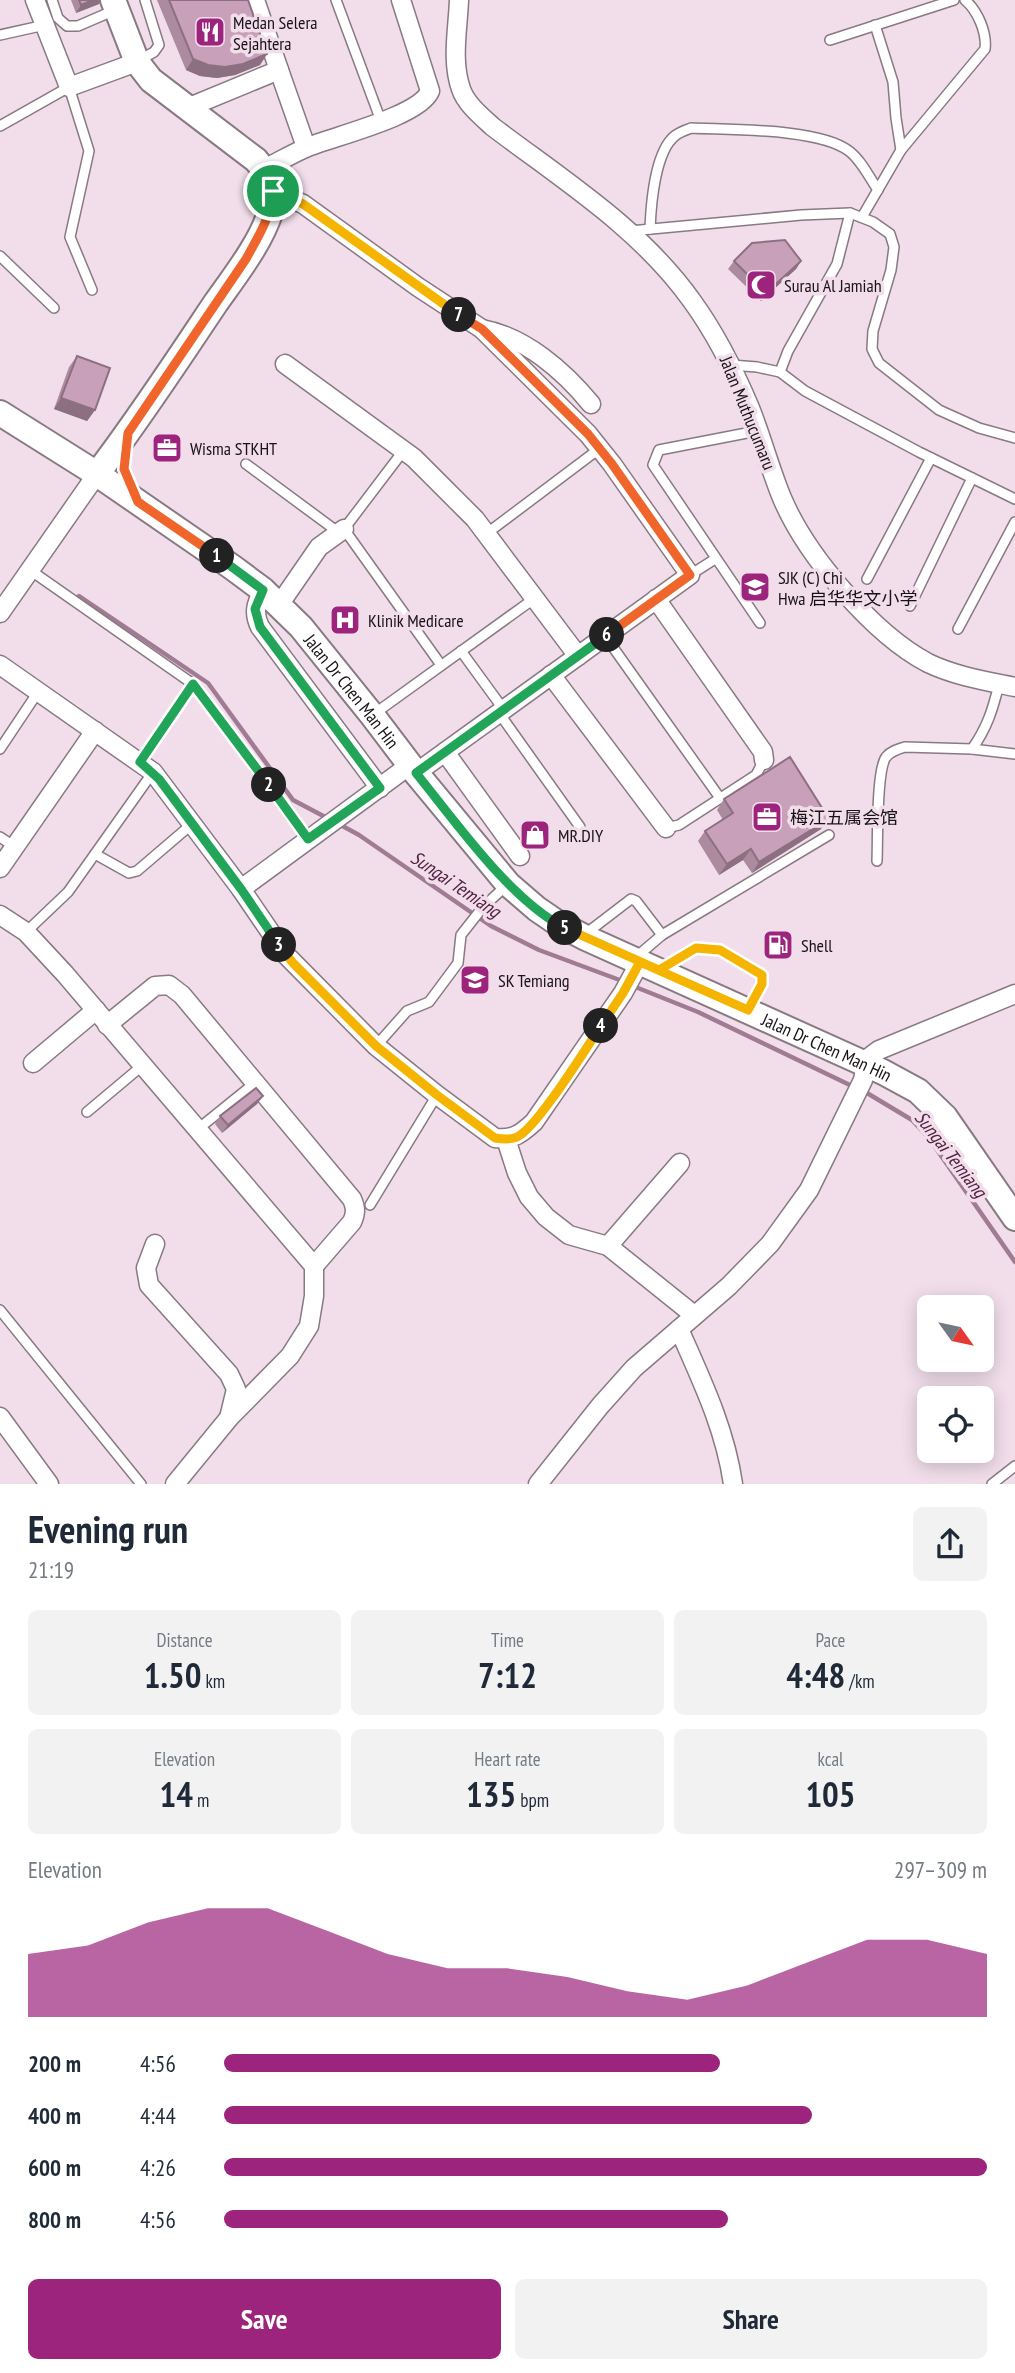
<!DOCTYPE html>
<html lang="en">
<head>
<meta charset="utf-8">
<style>
  body { margin:0; font-family:"PT Sans Narrow","Noto Sans SC",sans-serif; background:#f2f2f3; color:#1f2937; height:100vh; display:flex; flex-direction:column; font-size:26px; white-space:nowrap }
  * { box-sizing:border-box; margin:0 }
  p { font-size:23px; color:#747a83 }
  .icon { flex:none; width:38px; height:38px; fill:none; stroke:currentColor; stroke-width:2; stroke-linecap:round; stroke-linejoin:round }
  .map { position:relative; height:1484px; overflow:hidden }
  .details { display:flex; flex-direction:column; background:#fff; flex:1 }
  .details>* { flex:none }
  .needle { width:46px; rotate:123deg }
  .buttons { position:absolute; left:917px; top:1295px; display:grid; gap:14px }
  .buttons a { display:grid; place-items:center; width:77px; height:77px; border-radius:10px; background:#fff; box-shadow:0 4px 18px #0003; font-size:35px }
  .pin { position:absolute; display:grid; place-items:center; width:60px; height:60px; color:#fff; margin:-30px; border:4px solid #fff; border-radius:50%; box-shadow:0 2px 7px #0007 }
  .km { position:absolute; width:35px; height:35px; margin:-18px; border-radius:50%; background:#222; color:#fff; font-size:19px; line-height:35px; text-align:center }
  .round { display:grid; place-items:center; flex:none; width:74px; height:74px; border-radius:10px; background:#f2f2f3 }
  .overview { display:flex; align-items:center; justify-content:space-between; height:119px; padding:0 28px }
  h1 { font-size:38px; font-weight:700; line-height:52px }
  .metrics { display:grid; grid-template-columns:repeat(3,1fr); gap:10px; height:119px; padding:7px 28px }
  .metrics div { display:grid; align-content:center; border-radius:10px; background:#f2f2f3; text-align:center }
  .metrics b { font-size:35px; font-weight:700 }
  .metrics small { font-size:19px; font-weight:400 }
  .metrics p { font-size:19px }
  .chart { height:196px; padding:14px 28px }
  .chart p { display:flex; justify-content:space-between }
  .chart svg { width:100%; height:126px; margin-top:7px; fill:#9c247d; opacity:.7 }
  .action { display:flex; gap:14px; margin-top:auto; padding:14px 28px }
  .action a { flex:1; height:80px; border-radius:10px; background:#9c247d; color:#fff; font-size:28px; font-weight:700; line-height:80px; text-align:center }
  .action a+a { background:#f2f2f3; color:#1f2937 }
  ul { padding:0 28px; list-style:none; font-size:23px }
  li { display:grid; grid-template-columns:112px 84px 1fr; align-items:center; height:52px }
  li i { height:18px; border-radius:9px; background:#9c247d }
  .map>svg:first-child { display:block }
  .lines { fill:none; stroke-linecap:round; stroke-linejoin:round }
  .stream { stroke:#a17b93; stroke-width:4.5 }
  .lane-casing { stroke:#897983; stroke-width:12 }
  .street-casing { stroke:#897983; stroke-width:21 }
  .secondary-casing { stroke:#897983; stroke-width:28 }
  .lane { stroke:#fff; stroke-width:9 }
  .street { stroke:#fff; stroke-width:18 }
  .secondary { stroke:#fff; stroke-width:24 }
  .wall { fill:#ac8a9f }
  .shaded-wall { fill:#8c7082 }
  .building { fill:#c8a0b9; stroke:#8c7082; stroke-width:2 }
  .split-1-casing { stroke:#fff; stroke-width:14 }
  .split-2-casing { stroke:#fff; stroke-width:14 }
  .split-3-casing { stroke:#fff; stroke-width:14 }
  .split-4-casing { stroke:#fff; stroke-width:14 }
  .split-5-casing { stroke:#fff; stroke-width:14 }
  .split-6-casing { stroke:#fff; stroke-width:14 }
  .split-7-casing { stroke:#fff; stroke-width:14 }
  .split-8-casing { stroke:#fff; stroke-width:14 }
  .split-1 { stroke:#f0652b; stroke-width:9 }
  .split-2 { stroke:#22a559; stroke-width:9 }
  .split-3 { stroke:#22a559; stroke-width:9 }
  .split-4 { stroke:#f5b400; stroke-width:9 }
  .split-5 { stroke:#f5b400; stroke-width:9 }
  .split-6 { stroke:#22a559; stroke-width:9 }
  .split-7 { stroke:#f0652b; stroke-width:9 }
  .split-8 { stroke:#f5b400; stroke-width:9 }
  .labels { text-anchor:middle; dominant-baseline:central; stroke-width:7; stroke-linejoin:round; paint-order:stroke }
  .poi-label { font-size:18px; fill:#181216; stroke:#f1deea; text-anchor:start }
  .street-label { font-size:18px; fill:#181216; stroke:#f1deea }
  .water-label { font-size:19px; font-style:italic; fill:#532144; stroke:#f1deea }
</style>
</head>
<body>
<div class="map">
<svg width="1015" height="1484" viewBox="0 0 1015 1484">
  <rect width="100%" height="100%" fill="#f1deea"/>
  <g class="lines">
    <!-- stream -->
    <g class="stream">
      <path d="M79 596 208 683 293 800 329 819"/>
      <path d="M337 823 359 835 491 926 539 950 625 982"/>
      <path d="M633 986 698 1012 854 1087"/>
      <path d="M862 1090 912 1120 928 1137 1015 1262"/>
    </g>
    <!-- lane casing -->
    <g class="lane-casing">
      <g id="lane">
        <path d="M52 0 58 18 67 26H78L115 10"/>
        <path d="M336 0 381 121"/>
        <path d="M875 25 893 82 896 118 901 150"/>
        <path d="M0 35 45 25"/>
        <path d="M830 40 954 0"/>
        <path d="M138 61 154 52 159 45 145 0"/>
        <path d="M0 126 69 87 89 151 70 237 92 290"/>
        <path d="M862 217 901 150 985 49C987 33 978 11 965 0"/>
        <path d="M650 229C651 204 655 150 676 135 680 132 686 130 691 128 730 130 819 128 849 151 861 160 869 177 878 190"/>
        <path d="M630 231 801 215 850 213 873 222 890 234 894 247 891 270 873 331 872 349 879 363 939 410 979 428 1015 438"/>
        <path d="M0 256 54 308"/>
        <path d="M731 365 757 367 780 372 805 391 919 452 1015 499"/>
        <path d="M780 372 788 351 837 264 850 213"/>
        <path d="M757 431 659 450 653 465 760 623"/>
        <path d="M404 450 344 529 441 665"/>
        <path d="M246 464 338 532"/>
        <path d="M486 534 599 449"/>
        <path d="M30 570 193 684"/>
        <path d="M690 575 715 559"/>
        <path d="M867 579 931 458"/>
        <path d="M910 606 972 478"/>
        <path d="M958 629 1015 522"/>
        <path d="M605 636 720 798"/>
        <path d="M461 651 504 710"/>
        <path d="M499 713 580 827"/>
        <path d="M374 714 535 598"/>
        <path d="M0 749 38 692"/>
        <path d="M972 749 1015 754"/>
        <path d="M140 762 193 684 308 839"/>
        <path d="M666 828 679 825 756 775 764 760"/>
        <path d="M0 837 15 847"/>
        <path d="M95 854 129 873 137 871 192 824"/>
        <path d="M877 861C878 841 876 771 886 757 891 751 898 749 905 747L972 749C987 728 993 709 999 684"/>
        <path d="M26 932 68 892 153 772"/>
        <path d="M584 935 631 899 636 901 662 935 635 958"/>
        <path d="M662 935 829 835"/>
        <path d="M664 968 696 948 720 950 762 975V984L749 1008"/>
        <path d="M376 1046 407 1011 429 1002 458 963 461 935 483 907 507 885"/>
        <path d="M87 1112 143 1065"/>
        <path d="M198 1129 255 1083"/>
        <path d="M370 1205 437 1095"/>
        <path d="M0 1310 141 1484"/>
        <path d="M992 1484 1015 1466"/>
      </g>
    </g>
    <!-- street casing -->
    <g class="street-casing">
      <g id="street">
        <path d="M35 0 69 87 137 62"/>
        <path d="M459 0C458 28 451 61 461 89 466 104 481 116 493 127 563 180 640 228 692 301 716 334 734 370 750 408 762 438 770 469 782 498 806 555 873 634 928 663 955 676 986 681 1015 687"/>
        <path d="M279 70 306 147"/>
        <path d="M187 108 279 70 255 0"/>
        <path d="M264 169C279 162 293 153 308 147 335 136 420 116 430 91L401 0"/>
        <path d="M273 191 303 204 418 287 482 329 588 434 612 464 690 575 416 773"/>
        <path d="M482 329C525 337 564 371 591 404"/>
        <path d="M285 364 414 458 475 519 578 656"/>
        <path d="M263 590C256 604 253 613 260 627L380 788"/>
        <path d="M656 599 763 752 764 760"/>
        <path d="M279 605 319 547 344 529"/>
        <path d="M0 613 97 474"/>
        <path d="M0 665 153 772 241 889 286 955 376 1046 437 1095 495 1138C513 1140 521 1134 534 1122L623 993 640 962"/>
        <path d="M551 675 666 828"/>
        <path d="M445 752 520 856"/>
        <path d="M0 868 95 731"/>
        <path d="M241 889 410 765"/>
        <path d="M0 915 26 932 65 974 314 1266V1296L309 1326 290 1356 229 1418 175 1484"/>
        <path d="M107 1025 155 986 169 985 182 995 352 1199C356 1208 356 1213 352 1222L314 1266"/>
        <path d="M33 1063 96 1010"/>
        <path d="M506 1139 517 1173 529 1197 546 1217 569 1235 608 1246 694 1315"/>
        <path d="M155 1244 146 1268 149 1285 229 1374 236 1389 229 1418"/>
        <path d="M608 1246 680 1163"/>
        <path d="M679 1329C701 1379 725 1428 733 1484"/>
        <path d="M0 1417 49 1484"/>
        <path d="M538 1484 600 1406 634 1368 729 1286 770 1244 809 1190 863 1080 867 1059 879 1050 1015 994"/>
      </g>
    </g>
    <!-- secondary casing -->
    <g class="secondary-casing">
      <g id="secondary">
        <path id="s1" d="M0 413 97 474 232 567 263 590 301 627 372 715 416 773 508 884 537 909 559 924 586 938 883 1072 918 1091 945 1117 1015 1218"/>
        <path d="M97 474C139 419 177 361 215 304 234 277 260 244 270 213 277 191 269 175 256 160L151 80 137 62 113 0"/>
      </g>
    </g>
    <!-- lane -->
    <use href="#lane" class="lane"/>
    <!-- street -->
    <use href="#street" class="street"/>
    <!-- secondary -->
    <use href="#secondary" class="secondary"/>
  </g>
  <!-- wall -->
  <g class="wall">
    <path d="M71 0H101L99 4 76 13Z"/>
    <path d="M157 0H248L267 54 260 65 235 75 217 78 200 76 186 70Z"/>
    <path d="M734 261H801L796 269 761 301 728 269Z"/>
    <path d="M77 356 95 410 87 421 54 409 69 367Z"/>
    <path d="M724 799 821 829 752 873 743 860 719 875 698 841 705 831 723 820 717 810Z"/>
    <path d="M263 1096 257 1104 222 1133 215 1124 220 1116Z"/>
  </g>
  <!-- shaded-wall -->
  <g class="shaded-wall">
    <path d="M93 0H101L99 4 76 13 81 5Z"/>
    <path d="M267 54 260 65 235 75 217 78 200 76 186 70 193 59Z"/>
    <path d="M801 261 796 269 761 301 766 293Z"/>
    <path d="M61 398 95 410 87 421 54 409Z"/>
    <path d="M829 819 821 829 752 873 759 862Z"/>
    <path d="M751 849 743 860 719 875 727 864Z"/>
    <path d="M263 1096 257 1104 222 1133 228 1125Z"/>
  </g>
  <!-- building -->
  <g class="building">
    <path d="M79 0H93L81 5Z"/>
    <path d="M169 0H248L267 54 243 64 225 67 208 65 193 59Z"/>
    <path d="M785 240 801 261 766 293 734 261 752 243Z"/>
    <path d="M77 356 110 368 95 410 61 398Z"/>
    <path d="M790 757 829 819 759 862 751 849 727 864 705 831 733 813 724 799Z"/>
    <path d="M256 1088 263 1096 228 1125 220 1116Z"/>
  </g>
  <g class="lines">
    <!-- split-1 casing -->
    <g class="split-1-casing">
      <path id="split-1" d="M217 556 138 502 124 469 128 433 246 259C259 235 270 219 273 191"/>
    </g>
    <!-- split-2 casing -->
    <g class="split-2-casing">
      <path id="split-2" d="M217 556 263 590 255 609 260 627 380 788 308 839 269 785"/>
    </g>
    <!-- split-3 casing -->
    <g class="split-3-casing">
      <path id="split-3" d="M269 785 193 684 140 762 159 779 241 889 279 945"/>
    </g>
    <!-- split-4 casing -->
    <g class="split-4-casing">
      <path id="split-4" d="M279 945 293 963 376 1046 437 1095 495 1138C502 1139 511 1140 517 1137 537 1128 586 1048 601 1026"/>
    </g>
    <!-- split-5 casing -->
    <g class="split-5-casing">
      <path id="split-5" d="M565 928 659 970 696 948 720 950 762 975V984L748 1010 640 962 623 993 601 1026"/>
    </g>
    <!-- split-6 casing -->
    <g class="split-6-casing">
      <path id="split-6" d="M565 928C510 900 455 821 416 773L607 635"/>
    </g>
    <!-- split-7 casing -->
    <g class="split-7-casing">
      <path id="split-7" d="M459 315 482 329 588 434 612 464 690 575 607 635"/>
    </g>
    <!-- split-8 casing -->
    <g class="split-8-casing">
      <path id="split-8" d="M273 191 303 204 459 315"/>
    </g>
    <!-- split-1 -->
    <use href="#split-1" class="split-1"/>
    <!-- split-2 -->
    <use href="#split-2" class="split-2"/>
    <!-- split-3 -->
    <use href="#split-3" class="split-3"/>
    <!-- split-4 -->
    <use href="#split-4" class="split-4"/>
    <!-- split-5 -->
    <use href="#split-5" class="split-5"/>
    <!-- split-6 -->
    <use href="#split-6" class="split-6"/>
    <!-- split-7 -->
    <use href="#split-7" class="split-7"/>
    <!-- split-8 -->
    <use href="#split-8" class="split-8"/>
  </g>
  <!-- icons -->
  <defs>
    <g id="restaurant-square" transform="scale(1.575)"><rect x="-9" y="-9" width="18" height="18" rx="4" fill="#9c247d" stroke="#f1deea"/><path d="M-5-6h1v4h1v-4h1v4h1v-4h1v5L-1.5 .5V6h-2V.5L-5-1ZM5-6V6H3V1.5H1.5Q1.5-4 5-6Z" fill="#fff"/></g>
    <g id="mosque-square" transform="scale(1.575)"><rect x="-9" y="-9" width="18" height="18" rx="4" fill="#9c247d" stroke="#f1deea"/><path d="M3.5-4.9A6 6 0 1 0 3.5 4.9A5 5 0 1 1 3.5-4.9Z" fill="#fff"/></g>
    <g id="office-square" transform="scale(1.575)"><rect x="-9" y="-9" width="18" height="18" rx="4" fill="#9c247d" stroke="#f1deea"/><path d="M-6-3h4V-5.5h4V-3h4V5H-6ZM-1-4.5V-3h2v-1.5ZM-6 0V1H6V0Z" fill="#fff"/></g>
    <g id="school-square" transform="scale(1.575)"><rect x="-9" y="-9" width="18" height="18" rx="4" fill="#9c247d" stroke="#f1deea"/><path d="M0-5L7-2L0 1L-7-2ZM-4 1L0 2.5L4 1V4Q0 6-4 4Z" fill="#fff"/></g>
    <g id="hospital-square" transform="scale(1.575)"><rect x="-9" y="-9" width="18" height="18" rx="4" fill="#9c247d" stroke="#f1deea"/><path d="M-5-5h3v3.5h4V-5h3V5h-3V1.5h-4V5h-3Z" fill="#fff"/></g>
    <g id="shop-square" transform="scale(1.575)"><rect x="-9" y="-9" width="18" height="18" rx="4" fill="#9c247d" stroke="#f1deea"/><path d="M-5-2.5h2.3a2.7 3.5 0 0 1 5.4 0H5L5.5 6h-11ZM-1.5-2.5h3a1.5 2.3 0 0 0-3 0Z" fill="#fff"/></g>
    <g id="fuel-square" transform="scale(1.575)"><rect x="-9" y="-9" width="18" height="18" rx="4" fill="#9c247d" stroke="#f1deea"/><path d="M-5.5-6h7V0h2V4h1.3V-2.5L3-4.5l.8-.8L6-3V5H2.5V1h-1V6h-7ZM-4.2-4.7v3.2H.2V-4.7Z" fill="#fff"/></g>
  </defs>
  <g fill-rule="evenodd">
    <use href="#restaurant-square" x="210" y="32"/>
    <use href="#mosque-square" x="761" y="285"/>
    <use href="#office-square" x="167" y="448"/>
    <use href="#school-square" x="755" y="587"/>
    <use href="#hospital-square" x="345" y="620"/>
    <use href="#office-square" x="767" y="817"/>
    <use href="#shop-square" x="535" y="835"/>
    <use href="#fuel-square" x="778" y="945"/>
    <use href="#school-square" x="475" y="980"/>
  </g>
  <g class="labels">
    <!-- poi labels -->
    <g class="poi-label">
      <text x="233" y="22">Medan Selera<tspan x="233" dy="21">Sejahtera</tspan></text>
      <text x="784" y="285">Surau Al Jamiah</text>
      <text x="190" y="448">Wisma STKHT</text>
      <text x="778" y="577">SJK (C) Chi<tspan x="778" dy="21">Hwa 启华华文小学</tspan></text>
      <text x="368" y="620">Klinik Medicare</text>
      <text x="790" y="817">梅江五属会馆</text>
      <text x="558" y="835">MR.DIY</text>
      <text x="801" y="945">Shell</text>
      <text x="498" y="980">SK Temiang</text>
    </g>
    <!-- street labels -->
    <g class="street-label">
      <text transform="translate(748 413) rotate(68)">Jalan Muthucumaru</text>
      <text stroke="none"><textPath href="#s1" startOffset="452">Jalan Dr Chen Man Hin</textPath></text>
      <text stroke="none"><textPath href="#s1" startOffset="1060">Jalan Dr Chen Man Hin</textPath></text>
    </g>
    <!-- water labels -->
    <g class="water-label">
      <text transform="translate(456 884) rotate(34)">Sungai Temiang</text>
      <text transform="translate(951 1154) rotate(52)">Sungai Temiang</text>
    </g>
  </g>
</svg>
<div class="buttons">
<a><svg class="needle" viewBox="-14 -14 28 28"><path d="M0-13l5 13h-10z" fill="#e53935"/><path d="M0 13l5-13h-10z" fill="#747a83"/></svg></a>
<a><svg class="icon" aria-label="locate" viewBox="0 0 24 24"><circle cx="12" cy="12" r="6"/><path d="M12 2v4M12 18v4M2 12h4M18 12h4"/></svg></a>
</div>
<div class="pin" style="left:273px;top:191px;background:#1e9e55"><svg class="icon" aria-label="arrive" viewBox="0 0 24 24"><path d="M6 21V4h12l-3 4 3 4H6"/></svg></div>
<b class="km" style="left:217px;top:556px">1</b>
<b class="km" style="left:269px;top:785px">2</b>
<b class="km" style="left:279px;top:945px">3</b>
<b class="km" style="left:601px;top:1026px">4</b>
<b class="km" style="left:565px;top:928px">5</b>
<b class="km" style="left:607px;top:635px">6</b>
<b class="km" style="left:459px;top:315px">7</b>
</div>
<section class="details">
<div class="overview"><div><h1>Evening run</h1><p>21:19</p></div><a class="round"><svg class="icon" aria-label="share" viewBox="0 0 24 24"><path d="M12 15V3M7 8l5-5 5 5M5 13v7h14v-7"/></svg></a></div>
<div class="metrics">
<div><p>Distance</p><b>1.50<small> km</small></b></div>
<div><p>Time</p><b>7:12</b></div>
<div><p>Pace</p><b>4:48<small> /km</small></b></div>
</div>
<div class="metrics">
<div><p>Elevation</p><b>14<small> m</small></b></div>
<div><p>Heart rate</p><b>135<small> bpm</small></b></div>
<div><p>kcal</p><b>105</b></div>
</div>
<div class="chart"><p><span>Elevation</span>297–309 m</p>
<svg viewBox="0 0 160 44" preserveAspectRatio="none"><path d="M0 44V22L10 19L20 11L30 6L40 6L50 14L60 22L70 27L80 27L90 30L100 35L110 38L120 33L130 25L140 17L150 17L160 22V44z"/></svg>
</div>
<ul>
<li><b>200 m</b>4:56<i style="width:65%"></i></li>
<li><b>400 m</b>4:44<i style="width:77%"></i></li>
<li><b>600 m</b>4:26<i style="width:100%"></i></li>
<li><b>800 m</b>4:56<i style="width:66%"></i></li>
</ul>
<div class="action"><a>Save</a><a>Share</a></div>
</section>
</body>
</html>
